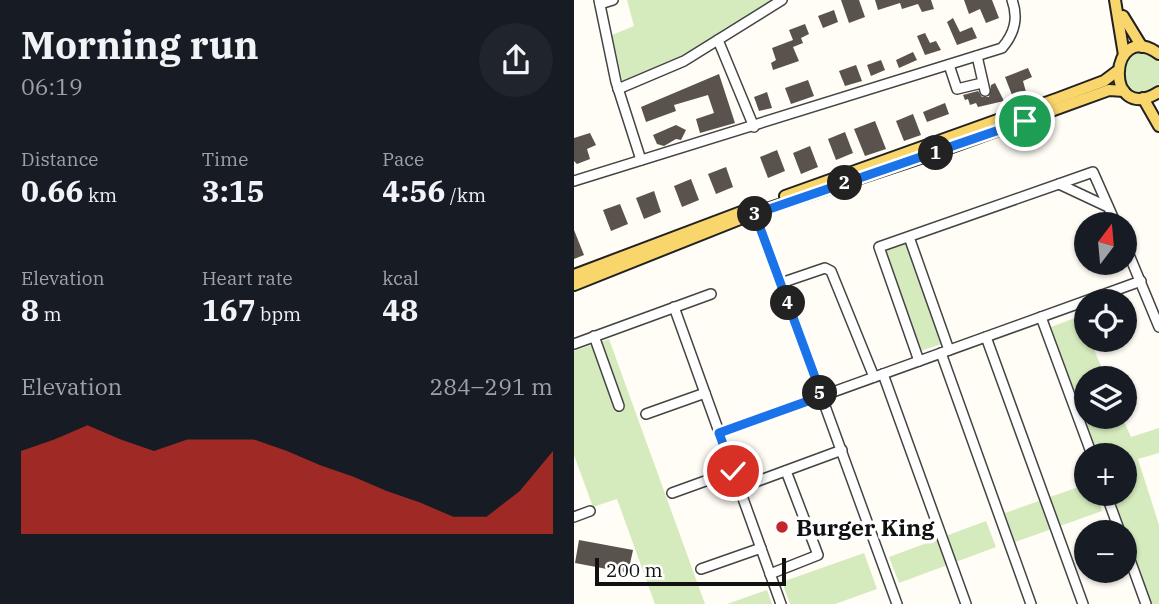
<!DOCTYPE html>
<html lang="en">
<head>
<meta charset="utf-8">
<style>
  body { margin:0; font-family:"IBM Plex Serif",serif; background:#20242c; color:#f1f3f6; height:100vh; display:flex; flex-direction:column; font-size:26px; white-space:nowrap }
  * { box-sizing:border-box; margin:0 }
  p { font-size:23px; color:#9ea1a6 }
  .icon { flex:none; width:38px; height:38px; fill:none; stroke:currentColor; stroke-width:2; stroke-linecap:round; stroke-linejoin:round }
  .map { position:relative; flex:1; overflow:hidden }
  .drawer { display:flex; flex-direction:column; background:#171b24; width:574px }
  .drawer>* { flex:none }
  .needle { width:46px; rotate:16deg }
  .tools { position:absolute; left:500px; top:212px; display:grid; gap:14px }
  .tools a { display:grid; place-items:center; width:63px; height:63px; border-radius:50%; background:#171b24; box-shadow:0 2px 5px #0004; font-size:35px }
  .scale { position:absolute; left:21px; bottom:18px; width:191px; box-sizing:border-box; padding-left:7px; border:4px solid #111; border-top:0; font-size:19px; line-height:24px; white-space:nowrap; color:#111; -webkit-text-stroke:5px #fff; paint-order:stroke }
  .pin { position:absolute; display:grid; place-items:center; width:60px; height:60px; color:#fff; margin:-30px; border:4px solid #fff; border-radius:50%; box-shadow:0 2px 7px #0007 }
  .km { position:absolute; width:35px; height:35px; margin:-18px; border-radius:50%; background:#222; color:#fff; font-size:19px; line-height:35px; text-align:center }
  .round { display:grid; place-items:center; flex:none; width:74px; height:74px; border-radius:37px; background:#20242c }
  .overview { display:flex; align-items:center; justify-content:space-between; height:119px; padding:0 21px }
  h1 { font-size:38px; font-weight:700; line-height:52px }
  .figures { display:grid; grid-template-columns:repeat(3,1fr); gap:10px; height:119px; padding:7px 21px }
  .figures div { display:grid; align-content:center }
  .figures b { font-size:30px; font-weight:700 }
  .figures small { font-size:19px; font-weight:400 }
  .figures p { font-size:19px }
  .chart { height:196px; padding:14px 21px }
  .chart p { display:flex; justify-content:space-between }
  .chart svg { width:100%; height:126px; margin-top:7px; fill:#d93025; opacity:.7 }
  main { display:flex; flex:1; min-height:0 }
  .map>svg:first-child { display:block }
  .green { fill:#d5ebbd }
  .building { fill:#5a524d }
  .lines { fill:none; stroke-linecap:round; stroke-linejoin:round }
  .minor-casing { stroke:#444; stroke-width:12 }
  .major-casing { stroke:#222; stroke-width:14 }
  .minor { stroke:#fff; stroke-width:9 }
  .major { stroke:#f9d66b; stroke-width:10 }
  .route-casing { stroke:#fff; stroke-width:14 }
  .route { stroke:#1a73e8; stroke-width:9 }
  .poi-dot { fill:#c4262e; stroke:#fff; stroke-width:2.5 }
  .labels { text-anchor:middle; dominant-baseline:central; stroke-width:7; stroke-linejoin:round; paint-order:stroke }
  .poi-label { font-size:23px; font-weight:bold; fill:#111; stroke:#fff; text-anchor:start }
</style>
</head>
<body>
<main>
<section class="drawer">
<div class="overview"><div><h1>Morning run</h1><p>06:19</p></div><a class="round"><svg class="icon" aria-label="share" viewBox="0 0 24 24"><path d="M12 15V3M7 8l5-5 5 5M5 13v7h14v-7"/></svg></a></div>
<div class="figures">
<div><p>Distance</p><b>0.66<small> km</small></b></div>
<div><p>Time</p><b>3:15</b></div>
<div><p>Pace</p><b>4:56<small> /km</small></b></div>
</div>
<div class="figures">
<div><p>Elevation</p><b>8<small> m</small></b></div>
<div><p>Heart rate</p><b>167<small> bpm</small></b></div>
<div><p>kcal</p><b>48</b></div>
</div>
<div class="chart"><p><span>Elevation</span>284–291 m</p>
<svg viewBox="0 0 160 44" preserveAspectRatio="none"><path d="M0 44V15L10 11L20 6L30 11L40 15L50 11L60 11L70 11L80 15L90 20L100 24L110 29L120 33L130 38L140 38L150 29L160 15V44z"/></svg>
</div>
</section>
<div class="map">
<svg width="585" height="604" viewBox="0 0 585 604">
  <rect width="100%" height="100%" fill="#fffdf5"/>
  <!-- green -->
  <g class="green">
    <path d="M53 0H200L106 57 49 82 38 35 60 26Z"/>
    <circle cx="568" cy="73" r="20"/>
    <path d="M333 243 368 344 346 351 311 250Z"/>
    <path d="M506 316 513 340H516L532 378H513V416L548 417 557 437 585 428V453L564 459 585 525V604H577L537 494H551V455H523L477 327Z"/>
    <path d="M35 339 131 604H81L43 499 19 507 0 455V351Z"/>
    <path d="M513 484V494H522L528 511 441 542 431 513Z"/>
    <path d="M412 521 422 547 325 583 315 557Z"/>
    <path d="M290 553 303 589 261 604H216L208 582Z"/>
    <path d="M193 590 198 604H153Z"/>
  </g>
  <!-- building -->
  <g class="building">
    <path d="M267 0H285L291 17 275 23Z"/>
    <path d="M301 0H357L360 9 348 12 344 4 328 9 326 3 304 10Z"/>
    <path d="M390 0H418L425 18 412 23 406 9 395 14Z"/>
    <path d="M260 10 264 22 249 28 244 16Z"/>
    <path d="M379 18 386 32 398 27 403 38 383 45 373 22Z"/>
    <path d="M231 24 235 34 227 38 229 43 219 47 225 61 199 70 197 63 202 60 198 48 219 40 215 30Z"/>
    <path d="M351 33 356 43 362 41 367 50 351 55 343 36Z"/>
    <path d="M339 52 343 60 325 68 322 60Z"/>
    <path d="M307 60 311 70 297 76 293 65Z"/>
    <path d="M282 65 288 81 271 86 265 71Z"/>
    <path d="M454 68 458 77 449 81 452 92 443 97 438 95 431 77Z"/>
    <path d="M145 74 161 123 126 133 122 119 140 113 134 95 100 105 102 111 72 122 67 107Z"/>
    <path d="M234 80 240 96 217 104 211 88Z"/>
    <path d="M421 83 430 101 404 107 402 103 396 105 394 99 391 100 389 95 404 91 408 97H415L417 85Z"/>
    <path d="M193 92 198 108 185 111 180 97Z"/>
    <path d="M371 103 375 114 353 122 349 112Z"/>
    <path d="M339 114 347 135 330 141 322 121Z"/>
    <path d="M301 121 312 149 291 156 280 129Z"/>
    <path d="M102 125 112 130 107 140 102 139 90 146 83 144 79 135Z"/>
    <path d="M271 132 279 153 262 160 254 139Z"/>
    <path d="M16 133 22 145 13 149 16 159 3 164 0 161V138Z"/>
    <path d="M236 146 244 167 227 174 219 153Z"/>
    <path d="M203 150 211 171 194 178 186 157Z"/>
    <path d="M152 167 159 187 142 194 134 174Z"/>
    <path d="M117 179 125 200 108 207 100 186Z"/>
    <path d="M80 191 87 212 70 219 62 198Z"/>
    <path d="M46 204 54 224 37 231 29 210Z"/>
    <path d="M0 230 10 255 0 259Z"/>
    <path d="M5 540 59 550 54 573 1 563Z"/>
  </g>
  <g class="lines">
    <!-- minor casing -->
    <g class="minor-casing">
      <g id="minor">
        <path d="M25 0 42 82 67 160"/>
        <path d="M26 4 39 0"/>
        <path d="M144 40 180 127"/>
        <path d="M403 56 411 91"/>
        <path d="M375 65 383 89 408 83"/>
        <path d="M44 89 110 61 208 0"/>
        <path d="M0 181 428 48C440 34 445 19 438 0"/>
        <path d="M485 184 534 207"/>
        <path d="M179 208 323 604"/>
        <path d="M335 237 375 350"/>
        <path d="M551 245 585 327"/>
        <path d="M207 283 251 268 257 271 300 377"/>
        <path d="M100 307 207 604"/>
        <path d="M467 317 518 455"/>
        <path d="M20 336 45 406"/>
        <path d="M412 337 509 604"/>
        <path d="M0 344 137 294"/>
        <path d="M367 353 457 604"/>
        <path d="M345 361 305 247 519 172 542 224"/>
        <path d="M309 374 392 604"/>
        <path d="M72 414 131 393"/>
        <path d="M145 433 567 281"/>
        <path d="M165 488 268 450"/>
        <path d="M98 493 159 471"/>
        <path d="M532 494 546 532"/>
        <path d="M0 517 16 511"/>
        <path d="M551 546 572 604"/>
        <path d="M127 569 187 548"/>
        <path d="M196 574 244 555 212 471"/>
      </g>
    </g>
    <!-- major casing -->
    <g class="major-casing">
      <g id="major">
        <path d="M541 0 550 55"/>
        <path d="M549 16 568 47"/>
        <path d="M585 54C534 17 529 127 585 92"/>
        <path d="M569 98 585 126"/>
        <path d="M211 196 485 98 530 81 542 72"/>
        <path d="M0 275 183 206"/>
        <path d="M0 285 181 213 367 151 535 90 550 91"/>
      </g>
    </g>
    <!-- minor -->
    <use href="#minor" class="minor"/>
    <!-- major -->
    <use href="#major" class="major"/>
  </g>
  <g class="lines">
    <!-- route casing -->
    <g class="route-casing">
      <path id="route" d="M159 471 145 433 248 396 181 214 451 121"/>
    </g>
    <!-- route -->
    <use href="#route" class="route"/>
  </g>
  <!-- markers -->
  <circle class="poi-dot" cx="208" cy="527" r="7"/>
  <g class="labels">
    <!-- poi labels -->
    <g class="poi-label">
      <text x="222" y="527">Burger King</text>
    </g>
  </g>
</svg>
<div class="tools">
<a><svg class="needle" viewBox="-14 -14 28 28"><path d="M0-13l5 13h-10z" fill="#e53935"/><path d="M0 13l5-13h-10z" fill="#9ea1a6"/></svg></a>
<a><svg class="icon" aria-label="locate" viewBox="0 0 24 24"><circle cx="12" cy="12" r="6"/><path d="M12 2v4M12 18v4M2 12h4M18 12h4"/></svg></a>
<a><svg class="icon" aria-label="layers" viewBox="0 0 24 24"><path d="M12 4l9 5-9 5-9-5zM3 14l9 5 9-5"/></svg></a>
<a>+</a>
<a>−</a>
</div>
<div class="scale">200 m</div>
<div class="pin" style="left:451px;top:121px;background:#1e9e55"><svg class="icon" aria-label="arrive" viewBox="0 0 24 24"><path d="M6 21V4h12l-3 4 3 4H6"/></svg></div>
<div class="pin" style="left:159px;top:471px;background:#d93025"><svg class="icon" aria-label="check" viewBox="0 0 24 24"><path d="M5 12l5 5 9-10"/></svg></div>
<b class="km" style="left:362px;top:153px">1</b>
<b class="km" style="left:271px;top:183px">2</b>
<b class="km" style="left:181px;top:214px">3</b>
<b class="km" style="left:214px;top:303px">4</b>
<b class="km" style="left:246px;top:393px">5</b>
</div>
</main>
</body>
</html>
